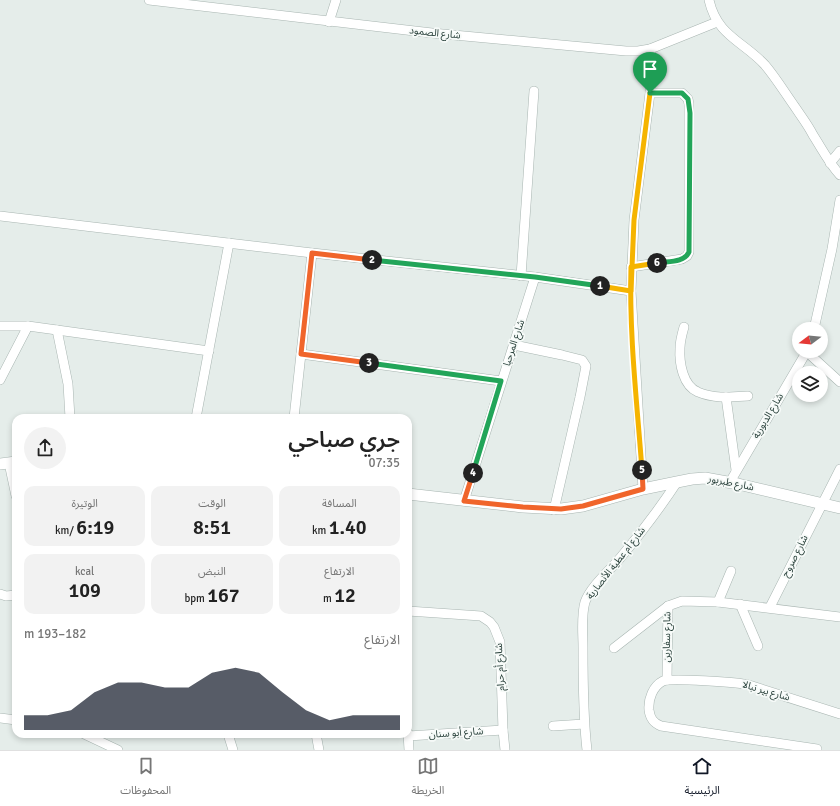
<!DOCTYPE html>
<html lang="ar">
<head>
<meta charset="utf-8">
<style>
  body { margin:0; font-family:Signika,"Noto Sans Arabic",sans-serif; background:#f2f2f2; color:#222; direction:rtl; height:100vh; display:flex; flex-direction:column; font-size:15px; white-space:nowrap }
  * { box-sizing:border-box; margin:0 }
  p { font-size:13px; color:#767676 }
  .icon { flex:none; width:22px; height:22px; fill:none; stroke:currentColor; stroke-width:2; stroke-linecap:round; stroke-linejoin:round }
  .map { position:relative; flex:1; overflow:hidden; direction:ltr }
  .side { position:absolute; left:12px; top:414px; width:400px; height:324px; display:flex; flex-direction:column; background:#fff; border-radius:12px; box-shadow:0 2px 6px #0003; direction:rtl }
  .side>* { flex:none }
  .needle { width:26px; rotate:254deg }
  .tools { position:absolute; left:792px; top:322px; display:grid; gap:8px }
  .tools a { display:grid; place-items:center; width:36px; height:36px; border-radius:50%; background:#fff; box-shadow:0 2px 6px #0003; font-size:20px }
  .pin { position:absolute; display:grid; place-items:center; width:34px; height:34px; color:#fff; margin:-41px -17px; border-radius:50% 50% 50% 0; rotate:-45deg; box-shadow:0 0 4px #0007 }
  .pin .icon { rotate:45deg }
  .km { position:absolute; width:20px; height:20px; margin:-10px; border-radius:50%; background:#222; color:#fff; font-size:11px; line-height:20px; text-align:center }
  .round { display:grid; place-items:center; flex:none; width:42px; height:42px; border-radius:21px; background:#f2f2f2 }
  .head { display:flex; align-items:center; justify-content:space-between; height:68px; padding:0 12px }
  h1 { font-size:22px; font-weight:600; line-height:30px }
  .stats { display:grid; grid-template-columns:repeat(3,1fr); gap:6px; height:68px; padding:4px 12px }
  .stats div { display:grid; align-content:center; border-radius:10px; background:#f2f2f2; text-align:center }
  .stats b { font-size:20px; font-weight:600 }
  .stats small { font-size:11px; font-weight:400 }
  .stats p { font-size:11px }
  .chart { height:112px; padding:8px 12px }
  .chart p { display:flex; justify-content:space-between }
  .chart svg { width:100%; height:72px; margin-top:4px; fill:#111827; opacity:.7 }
  .tabs { display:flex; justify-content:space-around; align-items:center; height:56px; border-top:1px solid #e0e0e0; background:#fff; font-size:11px; color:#767676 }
  .tabs a { display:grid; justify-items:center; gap:2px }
  .tabs .current { color:#111827 }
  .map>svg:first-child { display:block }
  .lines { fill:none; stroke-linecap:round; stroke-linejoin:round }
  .minor-casing { stroke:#a8b5b1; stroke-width:10 }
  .tertiary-casing { stroke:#a8b5b1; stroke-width:12 }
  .minor { stroke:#fff; stroke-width:9 }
  .tertiary { stroke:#fff; stroke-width:11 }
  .split-1-casing { stroke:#fff; stroke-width:8 }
  .split-2-casing { stroke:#fff; stroke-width:8 }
  .split-3-casing { stroke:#fff; stroke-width:8 }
  .split-4-casing { stroke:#fff; stroke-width:8 }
  .split-5-casing { stroke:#fff; stroke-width:8 }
  .split-6-casing { stroke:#fff; stroke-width:8 }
  .split-7-casing { stroke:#fff; stroke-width:8 }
  .split-1 { stroke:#f5b400; stroke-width:5 }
  .split-2 { stroke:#22a559; stroke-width:5 }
  .split-3 { stroke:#f0652b; stroke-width:5 }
  .split-4 { stroke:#22a559; stroke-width:5 }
  .split-5 { stroke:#f0652b; stroke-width:5 }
  .split-6 { stroke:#f5b400; stroke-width:5 }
  .split-7 { stroke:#22a559; stroke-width:5 }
  .labels { text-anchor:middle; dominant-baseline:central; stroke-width:3.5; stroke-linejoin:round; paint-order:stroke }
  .street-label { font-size:10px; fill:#263e38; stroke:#f6faf8 }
</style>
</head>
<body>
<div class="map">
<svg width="840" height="750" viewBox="0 0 840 750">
  <rect width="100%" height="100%" fill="#e5edea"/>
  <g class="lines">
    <!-- minor casing -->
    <g class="minor-casing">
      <g id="minor">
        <path d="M149 0 432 33 626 51H638L650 49 717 22"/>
        <path d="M709 0C717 36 743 41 765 65 776 78 785 93 795 107 801 116 808 125 813 135 822 149 829 163 840 175"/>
        <path d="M329 22 336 0"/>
        <path d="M830 163 840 151"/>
        <path d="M0 216 312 253 535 277 631 291"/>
        <path d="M631 267 682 259 687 256 689 252V104L688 99 682 93H650"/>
        <path d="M521 276 534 91"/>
        <path d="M0 326H28L209 351"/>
        <path d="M684 327C682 334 680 341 680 348 679 363 683 386 698 392 714 399 732 397 748 396"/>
        <path d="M814 329 832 249 840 200"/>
        <path d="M57 330 68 384 70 418"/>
        <path d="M514 345 562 355 582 360 586 366 580 397 554 510"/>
        <path d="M807 352 840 382"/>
        <path d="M301 354 501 381"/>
        <path d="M0 380 28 326"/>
        <path d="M726 397 736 470"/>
        <path d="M196 418 229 243"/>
        <path d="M294 418 312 253"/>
        <path d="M9 463 16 496"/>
        <path d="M730 482 807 351"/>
        <path d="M643 489 631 291 634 220 650 93 651 61 650 49"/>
        <path d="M464 501 535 277"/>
        <path d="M0 594 6 596 16 595"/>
        <path d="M718 602 731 571"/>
        <path d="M740 604 758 646"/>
        <path d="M770 607 840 469"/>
        <path d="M408 611 481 616 490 622 494 627 500 642 503 730 505 750"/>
        <path d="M614 648 668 606 682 601 718 602 840 617"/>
        <path d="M667 680 668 606"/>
        <path d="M0 718 16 720"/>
        <path d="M553 726 584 724"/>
        <path d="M408 733 409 750"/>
        <path d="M84 734 118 750"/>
        <path d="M228 734 233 750"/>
        <path d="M316 734 319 750"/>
        <path d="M408 736 503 730"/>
        <path d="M817 749 661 726C653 723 650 718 649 710 648 699 653 686 663 681 671 678 738 682 749 685L840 714"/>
        <path d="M587 750C583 716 583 682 583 647 583 633 581 616 585 602 591 586 610 570 621 557 641 533 660 508 677 482"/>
      </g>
    </g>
    <!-- tertiary casing -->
    <g class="tertiary-casing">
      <g id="tertiary">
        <path d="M0 464 16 462"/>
        <path d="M408 494 523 507 561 509 583 506 643 489 677 482 692 479 705 478 738 484 840 508"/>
      </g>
    </g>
    <!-- minor -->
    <use href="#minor" class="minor"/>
    <!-- tertiary -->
    <use href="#tertiary" class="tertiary"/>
  </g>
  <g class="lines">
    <!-- split-1 casing -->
    <g class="split-1-casing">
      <path id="split-1" d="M600 286 631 291 634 220 650 93"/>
    </g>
    <!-- split-2 casing -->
    <g class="split-2-casing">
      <path id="split-2" d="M372 260 535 277 600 286"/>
    </g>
    <!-- split-3 casing -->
    <g class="split-3-casing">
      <path id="split-3" d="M369 363 301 354 312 253 372 260"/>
    </g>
    <!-- split-4 casing -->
    <g class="split-4-casing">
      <path id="split-4" d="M369 363 501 381 473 473"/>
    </g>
    <!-- split-5 casing -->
    <g class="split-5-casing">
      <path id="split-5" d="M473 473 464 501 523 507 561 509 583 506 643 489 642 470"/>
    </g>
    <!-- split-6 casing -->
    <g class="split-6-casing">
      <path id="split-6" d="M642 470C637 403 629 334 631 267L657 263"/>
    </g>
    <!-- split-7 casing -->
    <g class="split-7-casing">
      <path id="split-7" d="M650 93H682L688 99 690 113 689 252C684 263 668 261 657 263"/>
    </g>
    <!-- split-1 -->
    <use href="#split-1" class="split-1"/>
    <!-- split-2 -->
    <use href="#split-2" class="split-2"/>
    <!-- split-3 -->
    <use href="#split-3" class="split-3"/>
    <!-- split-4 -->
    <use href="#split-4" class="split-4"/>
    <!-- split-5 -->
    <use href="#split-5" class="split-5"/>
    <!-- split-6 -->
    <use href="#split-6" class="split-6"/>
    <!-- split-7 -->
    <use href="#split-7" class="split-7"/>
  </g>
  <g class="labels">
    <!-- street labels -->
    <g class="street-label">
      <text transform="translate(435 33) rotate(6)">شارع الصمود</text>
      <text transform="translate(514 343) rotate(-72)">شارع المرحبا</text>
      <text transform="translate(768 416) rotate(-59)">شارع الدبورية</text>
      <text transform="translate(731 483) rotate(11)">شارع طبربور</text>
      <text transform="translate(795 556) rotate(-63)">شارع صروح</text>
      <text transform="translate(616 563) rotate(-52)">شارع أم عطية الأنصارية</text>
      <text transform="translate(667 637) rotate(-89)">شارع سفارين</text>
      <text transform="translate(500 667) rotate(-93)">شارع أم حرام</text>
      <text transform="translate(766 691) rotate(16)">شارع بير نبالا</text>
      <text transform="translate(456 733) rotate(-4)">شارع أبو سنان</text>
    </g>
  </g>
</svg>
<div class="tools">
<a><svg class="needle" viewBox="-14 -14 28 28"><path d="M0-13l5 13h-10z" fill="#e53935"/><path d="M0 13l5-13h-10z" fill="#767676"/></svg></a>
<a><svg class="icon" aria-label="layers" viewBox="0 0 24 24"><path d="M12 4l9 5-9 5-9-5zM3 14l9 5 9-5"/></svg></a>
</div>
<div class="pin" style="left:650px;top:93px;background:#1e9e55"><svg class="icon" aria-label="arrive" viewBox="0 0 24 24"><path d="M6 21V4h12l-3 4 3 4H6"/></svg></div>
<b class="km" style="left:600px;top:286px">1</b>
<b class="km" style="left:372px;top:260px">2</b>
<b class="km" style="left:369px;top:363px">3</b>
<b class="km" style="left:473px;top:473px">4</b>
<b class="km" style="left:642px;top:470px">5</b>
<b class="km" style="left:657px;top:263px">6</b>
<section class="side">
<div class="head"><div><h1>جري صباحي</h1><p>07:35</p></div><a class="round"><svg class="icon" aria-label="share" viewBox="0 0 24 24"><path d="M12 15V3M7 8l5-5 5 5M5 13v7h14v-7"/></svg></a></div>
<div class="stats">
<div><p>المسافة</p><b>1.40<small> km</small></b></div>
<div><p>الوقت</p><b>8:51</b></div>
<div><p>الوتيرة</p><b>6:19<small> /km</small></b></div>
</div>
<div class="stats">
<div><p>الارتفاع</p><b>12<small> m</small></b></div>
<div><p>النبض</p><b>167<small> bpm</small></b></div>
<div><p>kcal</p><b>109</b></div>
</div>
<div class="chart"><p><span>الارتفاع</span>182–193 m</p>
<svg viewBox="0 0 160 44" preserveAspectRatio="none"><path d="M0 44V35L10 35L20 32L30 21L40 15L50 15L60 18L70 18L80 9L90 6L100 9L110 21L120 32L130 38L140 35L150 35L160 35V44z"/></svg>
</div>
</section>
</div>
<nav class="tabs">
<a class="current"><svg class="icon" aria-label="home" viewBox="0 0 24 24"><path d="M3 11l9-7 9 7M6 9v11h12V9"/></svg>الرئيسية</a>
<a><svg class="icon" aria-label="map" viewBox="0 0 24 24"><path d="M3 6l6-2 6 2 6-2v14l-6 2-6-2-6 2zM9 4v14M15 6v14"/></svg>الخريطة</a>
<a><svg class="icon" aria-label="saved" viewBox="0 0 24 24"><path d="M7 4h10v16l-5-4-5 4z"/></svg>المحفوظات</a>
</nav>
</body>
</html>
